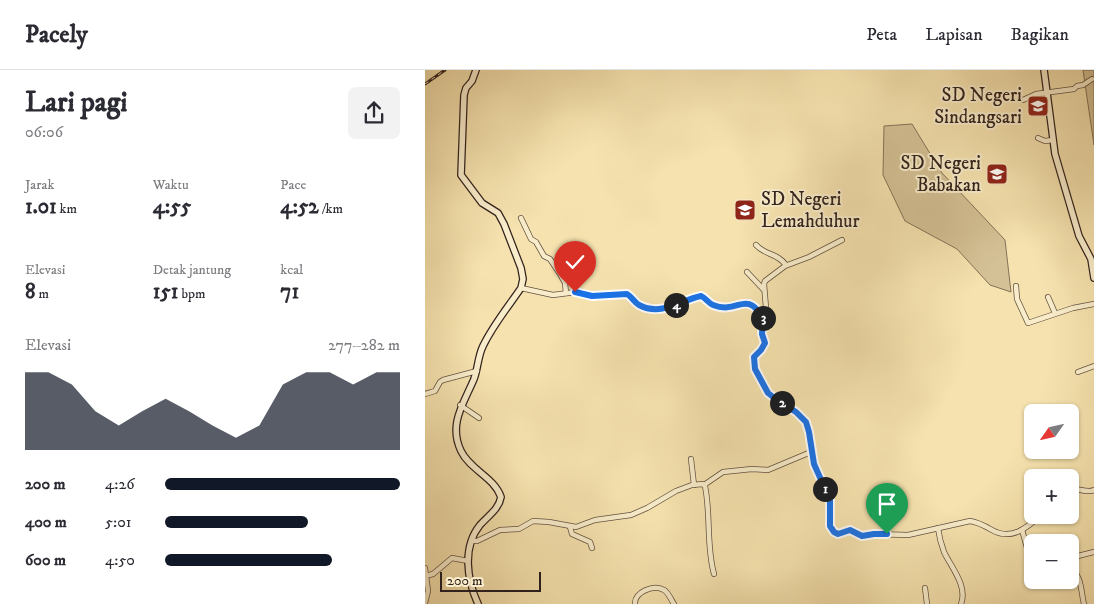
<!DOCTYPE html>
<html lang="id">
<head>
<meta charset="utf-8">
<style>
  body { margin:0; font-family:"IM FELL DW Pica",serif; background:#f2f2f3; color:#2b2b33; height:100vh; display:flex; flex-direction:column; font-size:19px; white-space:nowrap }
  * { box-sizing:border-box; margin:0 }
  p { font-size:16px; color:#7c7c81 }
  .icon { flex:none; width:28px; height:28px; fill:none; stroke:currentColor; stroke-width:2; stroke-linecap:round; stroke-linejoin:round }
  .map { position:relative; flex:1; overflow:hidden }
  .sheet { display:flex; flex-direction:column; background:#fff; width:425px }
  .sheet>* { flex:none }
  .needle { width:32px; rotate:236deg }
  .buttons { position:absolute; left:599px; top:334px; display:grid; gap:10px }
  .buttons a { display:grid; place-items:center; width:55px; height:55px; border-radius:8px; background:#fff; box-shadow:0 1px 4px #0004; font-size:25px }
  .scale { position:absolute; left:15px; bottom:12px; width:101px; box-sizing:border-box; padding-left:5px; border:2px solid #32221d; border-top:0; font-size:14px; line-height:18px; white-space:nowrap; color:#32221d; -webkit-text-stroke:4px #f8ecca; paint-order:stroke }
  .pin { position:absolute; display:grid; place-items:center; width:42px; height:42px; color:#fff; margin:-51px -21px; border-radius:50% 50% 50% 0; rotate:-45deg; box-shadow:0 0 5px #0007 }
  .pin .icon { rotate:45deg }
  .km { position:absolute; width:25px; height:25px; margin:-12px; border-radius:50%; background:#222; color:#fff; font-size:14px; line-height:25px; text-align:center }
  .round { display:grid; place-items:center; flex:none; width:52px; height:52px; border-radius:8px; background:#f2f2f3 }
  .headline { display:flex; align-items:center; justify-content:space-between; height:85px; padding:0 25px }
  h1 { font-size:28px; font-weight:700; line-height:38px }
  .metrics { display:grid; grid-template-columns:repeat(3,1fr); gap:8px; height:85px; padding:5px 25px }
  .metrics div { display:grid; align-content:center }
  .metrics b { font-size:21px; font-weight:700 }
  .metrics small { font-size:14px; font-weight:400 }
  .metrics p { font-size:14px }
  .chart { height:140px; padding:10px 25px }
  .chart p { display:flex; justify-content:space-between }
  .chart svg { width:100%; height:90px; margin-top:5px; fill:#111827; opacity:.7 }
  ul { padding:0 25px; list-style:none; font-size:16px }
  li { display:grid; grid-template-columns:80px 60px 1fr; align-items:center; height:38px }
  li i { height:12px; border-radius:6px; background:#111827 }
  header { display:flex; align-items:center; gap:30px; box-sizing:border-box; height:70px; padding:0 25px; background:#fff; border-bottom:1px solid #e1e1e2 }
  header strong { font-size:24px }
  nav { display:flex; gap:28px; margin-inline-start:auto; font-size:18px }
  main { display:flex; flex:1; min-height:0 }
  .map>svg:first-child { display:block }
  .green { fill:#d4c195; stroke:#837259 }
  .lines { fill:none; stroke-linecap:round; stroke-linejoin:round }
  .street-casing { stroke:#635241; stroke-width:6 }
  .secondary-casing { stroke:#32221d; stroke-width:8 }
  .street { stroke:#f8ecca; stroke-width:4.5 }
  .secondary { stroke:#f8ecca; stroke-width:5.5 }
  .rail-casing { stroke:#32221d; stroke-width:3 }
  .rail { stroke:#f8ecca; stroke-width:1; stroke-dasharray:4; stroke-linecap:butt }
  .route-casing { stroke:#fff; stroke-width:10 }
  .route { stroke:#1a73e8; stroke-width:6 }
  .labels { text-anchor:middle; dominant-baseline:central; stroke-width:4; stroke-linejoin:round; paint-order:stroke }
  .poi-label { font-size:19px; fill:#32221d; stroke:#f8ecca; text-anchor:end }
</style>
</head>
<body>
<header>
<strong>Pacely</strong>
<nav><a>Peta</a><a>Lapisan</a><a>Bagikan</a></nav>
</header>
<main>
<section class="sheet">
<div class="headline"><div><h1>Lari pagi</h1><p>06:06</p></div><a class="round"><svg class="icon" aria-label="share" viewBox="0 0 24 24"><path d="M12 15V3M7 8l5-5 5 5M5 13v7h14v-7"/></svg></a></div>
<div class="metrics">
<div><p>Jarak</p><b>1.01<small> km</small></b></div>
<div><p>Waktu</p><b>4:55</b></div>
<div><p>Pace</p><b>4:52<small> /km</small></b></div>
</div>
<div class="metrics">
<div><p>Elevasi</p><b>8<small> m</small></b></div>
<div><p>Detak jantung</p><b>151<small> bpm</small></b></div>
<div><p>kcal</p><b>71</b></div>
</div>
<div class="chart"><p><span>Elevasi</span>277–282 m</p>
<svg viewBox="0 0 160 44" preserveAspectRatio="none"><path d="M0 44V6L10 6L20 12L30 25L40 32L50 25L60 19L70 25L80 32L90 38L100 32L110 12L120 6L130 6L140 12L150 6L160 6V44z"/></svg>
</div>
<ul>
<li><b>200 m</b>4:26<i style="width:100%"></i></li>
<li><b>400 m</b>5:01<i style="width:61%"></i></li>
<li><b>600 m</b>4:50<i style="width:71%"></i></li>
</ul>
</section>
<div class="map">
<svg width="669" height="534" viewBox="0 0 669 534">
  <rect width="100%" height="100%" fill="#f5e2ae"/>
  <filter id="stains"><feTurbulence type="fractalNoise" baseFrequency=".004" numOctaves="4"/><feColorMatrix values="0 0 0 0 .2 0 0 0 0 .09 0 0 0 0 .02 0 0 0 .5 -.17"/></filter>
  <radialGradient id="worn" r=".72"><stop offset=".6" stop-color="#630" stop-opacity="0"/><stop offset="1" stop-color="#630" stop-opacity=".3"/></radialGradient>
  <!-- green -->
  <g class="green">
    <path d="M658 0H669V75Z"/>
    <path d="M487 54 517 103 580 170 586 222 565 215 532 179 480 151 458 105 459 56Z"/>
  </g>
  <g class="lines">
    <!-- street casing -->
    <g class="street-casing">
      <g id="street">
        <path d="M598 30 611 24 649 19 652 16 658 15 667 9"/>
        <path d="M613 68 620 71 628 70"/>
        <path d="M96 148 106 169 111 172 119 186 125 189 135 204 140 213 141 223"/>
        <path d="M331 175C341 186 351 182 361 195"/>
        <path d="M322 202 338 219"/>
        <path d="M591 216 592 229 603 253 648 238 669 234"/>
        <path d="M96 218 128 225 151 222 167 226 202 224C207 227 209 232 214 235 237 247 254 230 276 226 281 228 283 233 288 235 314 244 319 219 338 247L337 264 339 273 336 280 329 287 330 299 343 323 352 330 365 337 375 345 382 355 389 394 405 430V451L407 459 415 464 425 460 437 465 449 464 483 465 545 451C553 452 560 456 567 460 586 471 602 458 616 445"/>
        <path d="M623 227 630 243"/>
        <path d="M338 247 341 238 339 214 340 211 360 196 384 187 417 170"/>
        <path d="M653 302 669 296"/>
        <path d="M0 324 10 321 15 312 18 310 52 301"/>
        <path d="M35 335 54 348"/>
        <path d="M266 389 269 415"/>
        <path d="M279 415 298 402 327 399 343 400 386 382"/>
        <path d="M645 420C654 417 661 424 669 420"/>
        <path d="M145 457 147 464 165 472 167 478"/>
        <path d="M513 458C514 466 516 474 519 482 526 497 543 516 536 534"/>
        <path d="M597 460 608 499"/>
        <path d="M46 471H52L75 460 94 459 108 451 124 452 151 457 170 450 206 445 222 438 251 421 267 415 278 414 280 416C286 445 281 475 289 504"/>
        <path d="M645 488 669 482"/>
        <path d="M0 498 3 521 0 533"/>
        <path d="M645 499C657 504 656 523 659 534"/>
        <path d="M0 506 8 504 27 488 43 491"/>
        <path d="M500 518 502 534"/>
        <path d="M210 534C209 522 229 514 239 520 244 523 246 530 249 534"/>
      </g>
    </g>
    <!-- secondary casing -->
    <g class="secondary-casing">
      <g id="secondary">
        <path d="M51 0 47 11 41 18 39 25 36 105 57 133 73 143 79 154 96 198 98 209 96 218C83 237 68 255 58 276 53 286 53 298 49 309 39 333 23 354 36 381 45 400 69 407 76 427 74 439 63 446 55 455 37 477 42 510 53 534"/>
        <path d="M619 0 630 84 654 166 666 189 669 208"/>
      </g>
    </g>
    <!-- street -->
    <use href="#street" class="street"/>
    <!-- secondary -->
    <use href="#secondary" class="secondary"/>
    <!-- rail casing -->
    <g class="rail-casing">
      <path id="rail" d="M0 14 20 0"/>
    </g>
    <!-- rail -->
    <use href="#rail" class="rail"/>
  </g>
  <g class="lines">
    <!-- route casing -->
    <g class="route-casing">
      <path id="route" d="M150 222 167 226 202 224C207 227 209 232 214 235 237 247 255 230 276 226 281 228 283 233 288 235 314 245 319 219 338 247L337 264 340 273 336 280 329 287 330 299 343 323 352 330 371 342 381 352 384 362 389 394 405 430V456L409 462 413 464 425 460 437 466 449 464H462"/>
    </g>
    <!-- route -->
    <use href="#route" class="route"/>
  </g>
  <!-- icons -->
  <defs>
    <g id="school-square" transform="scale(1.125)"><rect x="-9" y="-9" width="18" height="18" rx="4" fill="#8f2418" stroke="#f8ecca"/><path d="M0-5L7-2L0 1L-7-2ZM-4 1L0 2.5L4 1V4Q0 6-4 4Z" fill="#fff"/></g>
  </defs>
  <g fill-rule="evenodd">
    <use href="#school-square" x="613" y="36"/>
    <use href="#school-square" x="572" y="104"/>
    <use href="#school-square" x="320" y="140"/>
  </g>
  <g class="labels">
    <!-- poi labels -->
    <g class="poi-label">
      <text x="597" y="25">SD Negeri<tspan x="597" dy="22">Sindangsari</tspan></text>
      <text x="556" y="93">SD Negeri<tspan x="556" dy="22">Babakan</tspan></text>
      <text x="336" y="129" text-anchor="start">SD Negeri<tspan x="336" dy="22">Lemahduhur</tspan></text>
    </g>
  </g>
  <rect width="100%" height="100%" filter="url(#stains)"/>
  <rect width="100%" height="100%" fill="url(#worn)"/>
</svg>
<div class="buttons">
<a><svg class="needle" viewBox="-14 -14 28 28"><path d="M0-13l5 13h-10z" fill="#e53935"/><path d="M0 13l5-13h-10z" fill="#7c7c81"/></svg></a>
<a>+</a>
<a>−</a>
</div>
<div class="scale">200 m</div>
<div class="pin" style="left:462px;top:464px;background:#1e9e55"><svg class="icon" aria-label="arrive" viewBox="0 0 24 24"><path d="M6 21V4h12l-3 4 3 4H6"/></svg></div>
<div class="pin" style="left:150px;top:222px;background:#d93025"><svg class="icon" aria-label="check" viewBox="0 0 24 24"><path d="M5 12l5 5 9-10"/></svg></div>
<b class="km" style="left:400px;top:419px">1</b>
<b class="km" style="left:357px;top:333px">2</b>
<b class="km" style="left:338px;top:248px">3</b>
<b class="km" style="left:251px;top:235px">4</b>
</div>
</main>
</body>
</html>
